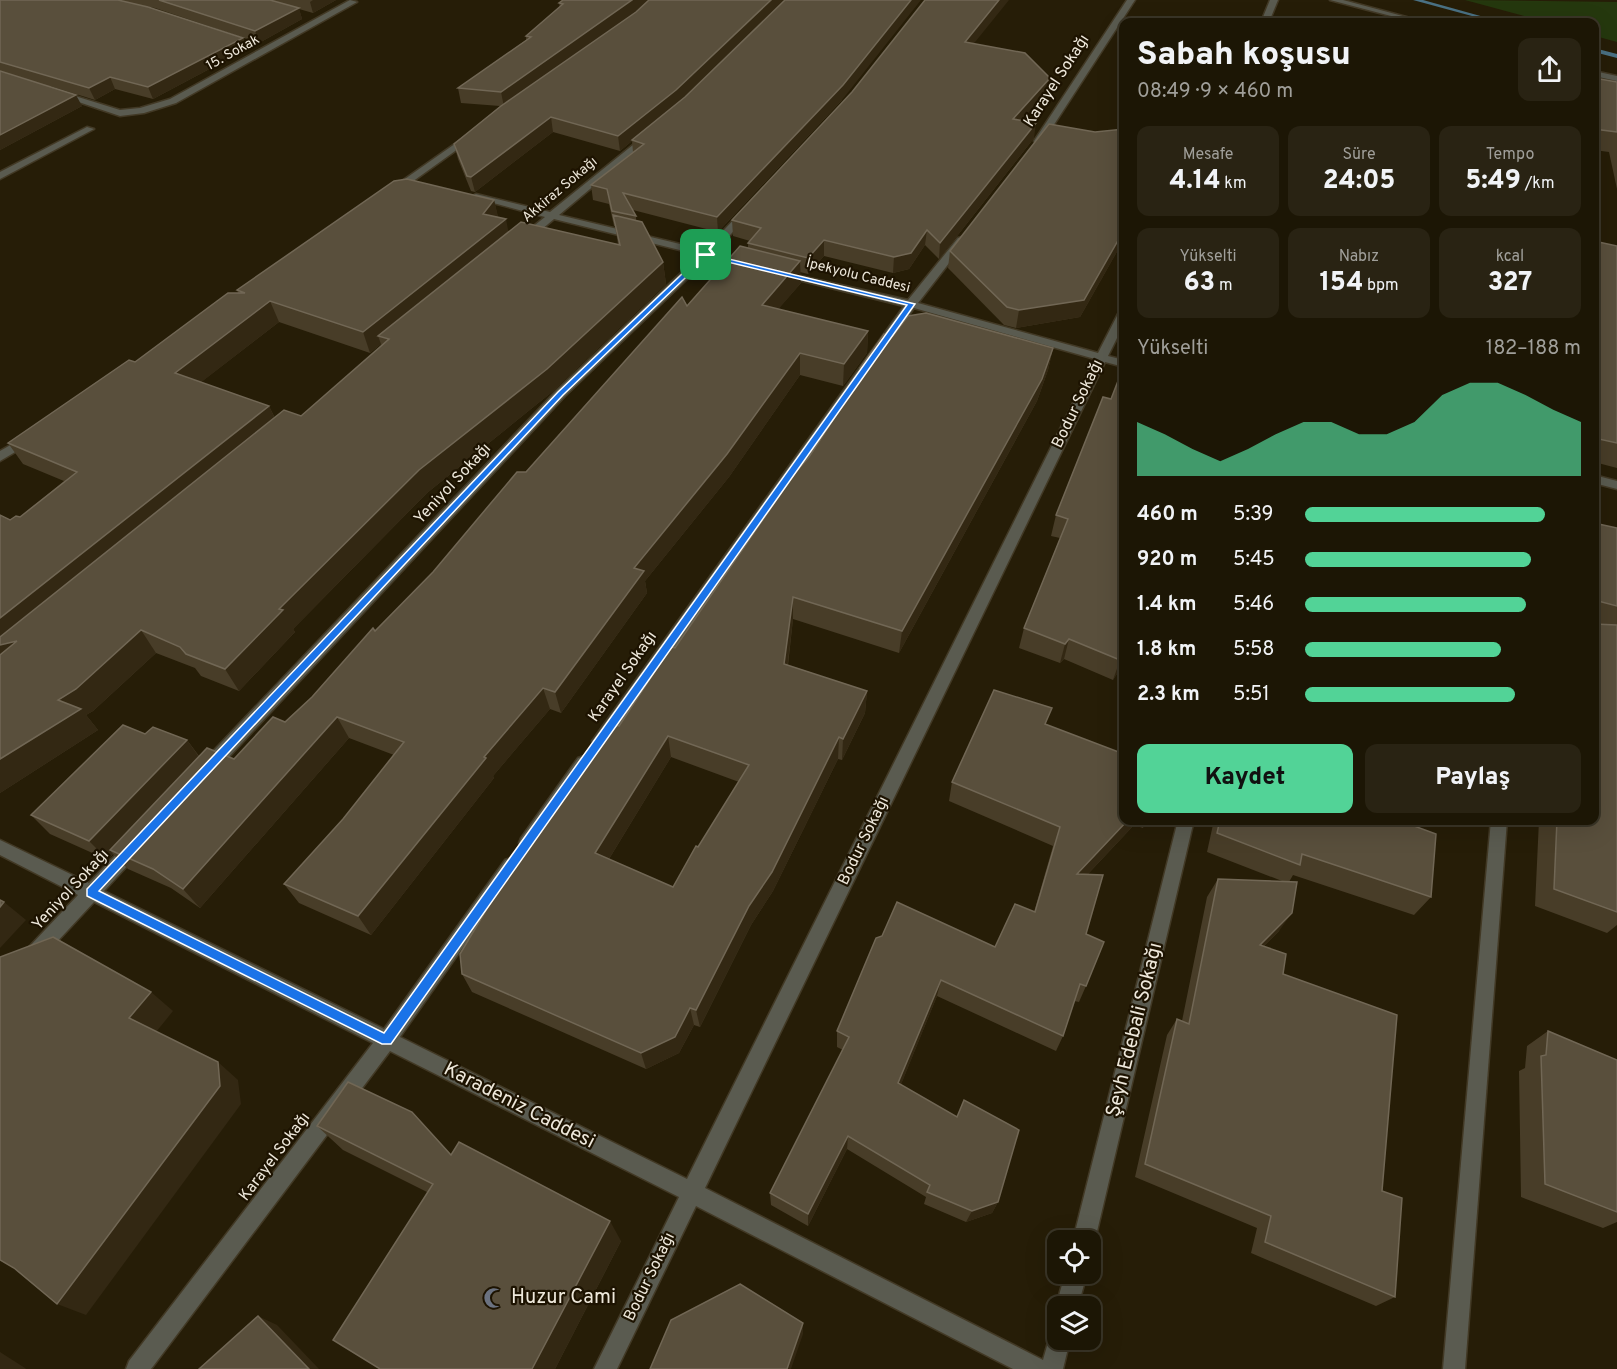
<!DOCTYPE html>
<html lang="tr">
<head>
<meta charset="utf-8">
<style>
  body { margin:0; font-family:Overpass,sans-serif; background:#292313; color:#f1f3f6; height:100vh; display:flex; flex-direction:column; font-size:22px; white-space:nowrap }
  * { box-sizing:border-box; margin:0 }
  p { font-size:20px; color:#a09f9a }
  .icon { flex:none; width:33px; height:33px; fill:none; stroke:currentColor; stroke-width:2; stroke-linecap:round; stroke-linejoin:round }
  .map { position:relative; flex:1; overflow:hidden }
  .drawer { position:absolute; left:1119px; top:18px; width:480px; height:807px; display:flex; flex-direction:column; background:#1c1605; border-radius:12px; box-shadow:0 6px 24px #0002,0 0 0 2px #3a3527 }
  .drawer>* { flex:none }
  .tools { position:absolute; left:1047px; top:1230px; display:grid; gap:12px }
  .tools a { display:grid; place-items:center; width:54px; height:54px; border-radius:12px; background:#1c1605; box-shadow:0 6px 24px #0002,0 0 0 2px #3a3527; font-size:30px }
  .pin { position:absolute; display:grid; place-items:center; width:51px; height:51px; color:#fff; margin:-26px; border-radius:12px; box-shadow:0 3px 9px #0006 }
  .round { display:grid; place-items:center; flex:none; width:63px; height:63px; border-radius:12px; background:#292313 }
  .summary { display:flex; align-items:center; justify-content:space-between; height:102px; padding:0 18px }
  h1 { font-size:33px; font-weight:800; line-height:45px }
  .metrics { display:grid; grid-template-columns:repeat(3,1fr); gap:9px; height:102px; padding:6px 18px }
  .metrics div { display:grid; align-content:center; border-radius:12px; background:#292313; text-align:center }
  .metrics b { font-size:26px; font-weight:800 }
  .metrics small { font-size:16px; font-weight:400 }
  .metrics p { font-size:16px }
  .chart { height:168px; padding:12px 18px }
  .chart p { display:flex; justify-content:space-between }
  .chart svg { width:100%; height:108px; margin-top:6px; fill:#52d397; opacity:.7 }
  .primary-button { display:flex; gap:12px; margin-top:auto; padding:12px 18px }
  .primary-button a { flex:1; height:69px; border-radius:12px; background:#52d397; color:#111; font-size:24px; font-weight:800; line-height:69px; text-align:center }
  .primary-button a+a { background:#292313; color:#f1f3f6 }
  ul { padding:0 18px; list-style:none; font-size:20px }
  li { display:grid; grid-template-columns:96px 72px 1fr; align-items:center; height:45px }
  li i { height:15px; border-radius:8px; background:#52d397 }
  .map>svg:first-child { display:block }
  .green { fill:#25380e }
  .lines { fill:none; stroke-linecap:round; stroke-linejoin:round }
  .stream { fill:#4a7184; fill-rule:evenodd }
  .minor-casing { stroke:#423925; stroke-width:3 }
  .minor { fill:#5a5b50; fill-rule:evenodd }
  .wall { fill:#483d28; fill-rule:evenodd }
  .shaded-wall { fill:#332813 }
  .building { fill:#594f3c; stroke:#716755; stroke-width:1.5; fill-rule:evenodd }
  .route { fill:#1a73e8; stroke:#fff; stroke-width:1.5; fill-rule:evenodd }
  .labels { text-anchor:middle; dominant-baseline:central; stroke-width:4.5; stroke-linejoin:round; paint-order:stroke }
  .far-street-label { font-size:14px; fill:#eee8db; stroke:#1d1301 }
  .street-label { font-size:16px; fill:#eee8db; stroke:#1d1301 }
  .near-street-label { font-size:20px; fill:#eee8db; stroke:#1d1301 }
  .near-poi-label { font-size:20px; fill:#eee8db; stroke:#1d1301; text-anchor:start }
</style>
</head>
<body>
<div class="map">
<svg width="1617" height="1369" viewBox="0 0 1617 1369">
  <rect width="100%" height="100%" fill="#261d07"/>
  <!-- green -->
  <path class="green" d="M1465 0 1617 2V42L1595 36 1594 22H1546Z"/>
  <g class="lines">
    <!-- stream -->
    <g class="stream">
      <path d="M1413 0H1423L1502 22H1494Z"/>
      <path d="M1594 48 1617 54V58L1594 52Z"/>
    </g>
    <!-- minor casing -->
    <g class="minor-casing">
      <g id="minor">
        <path d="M350 0 357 2 176 103 144 113 120 116 55 94 62 92 120 110 140 108 170 99Z"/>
        <path d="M1127 0H1135L1042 143H1036L1034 141Z"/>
        <path d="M1270 0H1278L1269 22H1261Z"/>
        <path d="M1330 0H1343L1425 22H1414Z"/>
        <path d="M1594 71 1617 76V81L1594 76Z"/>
        <path d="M87 127 94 129 0 179V172Z"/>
        <path d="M649 132 653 135 652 137 559 215 705 250 742 211H748V215L714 253 751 262V266L709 258 565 396 213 774 207 776 201 774 199 769 201 764 557 390 700 255 554 219 528 241H520V237L545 217 471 197 476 194 550 212Z"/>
        <path d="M469 134 476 136 398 192H392V188Z"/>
        <path d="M962 237 967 240 918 303 1098 353 1119 312 1124 309V324L1108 356 1124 360V367L1105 362 705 1188 1043 1360 1051 1332 1058 1330V1340H1070L1063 1369H1013L696 1206 617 1369H594L679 1197 390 1051 151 1369H126L129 1361 373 1043 94 902 41 959 35 961 29 959 26 953 29 947 78 895 0 855V840L89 883 127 843 133 841 139 843 141 848 139 853 104 891 384 1029 505 860 511 858 517 860 519 865 517 870 400 1037 687 1179 1095 359 914 308 606 745 600 747 594 745 592 741 904 306 778 275V271L908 300 958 238Z"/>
        <path d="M28 435 34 439 32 442 0 461V451Z"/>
        <path d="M1594 475 1617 481V489L1594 483Z"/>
        <path d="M584 756 590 758 592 763 590 768 533 848 527 850 521 848 519 843 521 838 578 758Z"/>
        <path d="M1178 820H1194L1095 1240 1090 1248V1240H1073Z"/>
        <path d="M1491 820H1507L1465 1369H1443Z"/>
        <path d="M1065 1274H1087L1078 1306H1058V1309L1056 1306Z"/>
      </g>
    </g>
    <!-- minor -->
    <use href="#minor" class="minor"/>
  </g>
  <!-- wall -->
  <g class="wall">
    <path d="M0 0H336L313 13 299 9 302 19 259 43 155 8 139 5 243 38 247 49 153 99 115 89 95 100 50 86 82 106 0 150Z"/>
    <path d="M559 3 842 100 718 232 633 210 636 216V221L663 262 666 284 552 392 427 493 293 629 295 632 239 691 201 676 195 668 156 653 93 711 86 715 98 730 0 793 10 520 20 517 64 481 23 464 8 443 135 362 238 293 237 290 494 200 498 218 509 232 618 244 615 226H614L609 204 593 200 591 185 633 152 632 141 620 151 553 132 475 192 471 191 458 159 454 144 500 106 461 103 458 88 526 40V36L560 8ZM279 322 370 353 381 344 382 346 301 416 275 418 269 406 201 382Z"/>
    <path d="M973 44 1050 78 1047 93 1023 121 1034 138 939 259 925 245 909 269 893 273 824 256 808 274 800 272 801 283 778 309 868 331 867 353 843 386 800 375 729 477 645 581 647 593 561 713 550 709 493 776 494 778 371 935 299 903 284 884 343 819 394 755 349 738 200 908 171 888 128 869 113 854 108 860 50 834 31 815 145 734 187 740 199 756 234 759 285 722 312 697 433 572 526 472 687 306 748 248V243L750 241 733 236 732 220 852 92Z"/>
    <path d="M1594 78 1617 82V189L1609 152 1594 150Z"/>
    <path d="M1594 241 1617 246V468L1594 462Z"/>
    <path d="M1119 248 1080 317 1016 328 1004 325 948 268 950 251Z"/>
    <path d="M893 336 1053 348 1048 370 1037 401 899 653 793 619 788 665 867 691 865 713 842 760 838 759 773 891 751 925 700 1027 694 1025 679 1053 646 1069 472 992 462 974 502 885 500 881 619 726 675 648 809 457 859 380 860 368ZM671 757 739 782 673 887 609 859Z"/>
    <path d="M1103 397 1124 663 1113 680 1064 659 1060 663 1019 648 1024 628 1060 538 1051 536 1056 515Z"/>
    <path d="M1594 523 1617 528V925L1607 933 1535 906 1539 820H1594Z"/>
    <path d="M1047 725 1124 820H1146L1143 828 1134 825 1087 875 1086 934V986L1079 1002 1074 1001 1063 1036 1056 1051 937 996 901 1084 998 1202 992 1213 966 1222 924 1204 926 1197 847 1149 808 1226 771 1205 770 1193 843 1050 837 1047V1031L995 947 1034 912 1053 846 949 801 952 782Z"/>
    <path d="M1214 820H1398L1431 897 1414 915 1293 875 1289 882 1279 931 1264 946 1283 974 1382 1191 1395 1297 1376 1306 1251 1253 1257 1228 1135 1177 1167 1035 1177 1019 1182 1021 1207 897 1218 879 1282 881 1207 852Z"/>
    <path d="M1548 1031 1617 1060V1222L1603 1228 1521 1197 1519 1071 1525 1068 1527 1046Z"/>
    <path d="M317 1126 451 1155 621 1241 555 1369H380L427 1192 343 1150Z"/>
  </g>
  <!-- shaded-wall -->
  <g class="shaded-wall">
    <path d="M313 0H336L313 13 310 2Z"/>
    <path d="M632 0H650L629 18 504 107 501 92Z"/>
    <path d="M771 0H786L678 104 632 140V141L620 151 618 136Z"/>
    <path d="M911 0H921L842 100 718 232 717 217Z"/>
    <path d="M999 0H1009L963 57 965 42Z"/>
    <path d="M299 8 302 19 259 43 255 31Z"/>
    <path d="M243 38 247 49 153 99 148 87Z"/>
    <path d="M110 77 115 89 95 100 89 88Z"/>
    <path d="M1050 78 1047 93 1011 134 1013 119Z"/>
    <path d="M76 95 82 106 0 150V135Z"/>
    <path d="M551 117 553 132 475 192 471 177Z"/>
    <path d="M1036 123 1034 138 939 259 940 243Z"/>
    <path d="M494 200 499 220 506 219 510 240 378 336 381 344 370 353 363 332 483 214Z"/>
    <path d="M927 230 925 245 909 269 893 273 894 257Z"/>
    <path d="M1124 230V238L1119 248 1080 317 1016 328 1019 310Z"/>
    <path d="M824 240V256L808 274V258Z"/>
    <path d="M800 261 801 283 763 327 762 305Z"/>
    <path d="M663 262 666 284 552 392 427 493 293 629 295 632 239 691 225 669 279 609 419 470Z"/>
    <path d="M270 301 279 322 186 394 175 373Z"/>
    <path d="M868 331 867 353 843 386 844 364Z"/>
    <path d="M1053 348 1048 370 1037 401 899 653 902 631Z"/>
    <path d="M800 353V375L729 477 645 581 647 593 561 713 555 692 634 568Z"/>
    <path d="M269 406 279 427 17 641 0 662V618Z"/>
    <path d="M793 597V619L785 686 784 664Z"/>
    <path d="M141 630 156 653 93 711 86 715 98 730 0 793V759L58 700Z"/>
    <path d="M1069 639 1064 659 1060 663 1065 644Z"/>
    <path d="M1124 654V663L1113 680 1120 660Z"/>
    <path d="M543 688 550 709 493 776 494 778 371 935 358 916 484 757Z"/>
    <path d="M867 691 865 713 842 760 843 739Z"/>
    <path d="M337 717 349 738 200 908 183 889Z"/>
    <path d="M668 736 671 757 601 872 595 853Z"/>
    <path d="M839 737 838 759 773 891 751 925 700 1027 696 1010 749 906Z"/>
    <path d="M187 740 202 761 110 850 113 854 108 860 89 841Z"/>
    <path d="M1128 820H1136L1134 825 1070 893 1077 874Z"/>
    <path d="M4 902 26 920 0 948V907Z"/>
    <path d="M1292 913 1279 931 1247 962 1260 945Z"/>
    <path d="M941 980 937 996 896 1097 898 1083Z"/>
    <path d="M151 992 173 1011 152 1037 129 1018Z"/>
    <path d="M690 1008 694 1025 679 1053 646 1069 641 1053Z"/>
    <path d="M218 1062 238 1080 241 1104 86 1315 57 1304Z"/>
    <path d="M848 1136 847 1149 808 1226V1214Z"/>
    <path d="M998 1202 992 1213 966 1222 972 1211Z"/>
    <path d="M610 1221 621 1241 555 1369H532Z"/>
    <path d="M258 1316 277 1325 319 1369H309Z"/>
    <path d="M803 1323V1334L791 1369H787Z"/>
    <path d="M0 1352 25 1368 26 1369H0Z"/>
  </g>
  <!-- building -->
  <g class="building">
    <path d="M0 0H118L148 7 243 38 148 87 110 77 89 88 0 62Z"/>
    <path d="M159 0H270L299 8 255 31Z"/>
    <path d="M563 0H632L501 92 458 88 531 37 526 36 563 4 559 3Z"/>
    <path d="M649 0H771L676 90 618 136 551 117 471 177 467 176 454 144 501 106 636 12Z"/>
    <path d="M785 0H911L843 85 717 217 623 193 636 216 612 211 607 189 591 185 644 144 632 140 685 97Z"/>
    <path d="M925 0H999L965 42 1025 53 1050 78 1013 119 1036 123 940 243 927 230 911 253 894 257 824 240 808 258 748 243 761 228 732 220 852 92Z"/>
    <path d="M0 71 76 95 0 135Z"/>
    <path d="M1594 78 1617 82V132L1594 129Z"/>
    <path d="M1049 124 1095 132 1124 129V230L1084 300 1019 310 1007 307 950 251Z"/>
    <path d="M407 179 494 200 483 214 506 219 363 332 270 301 175 373 269 406 0 618V515L10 520 16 516 20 517 77 472 8 443 129 360 135 362 228 293H245L237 290 394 181Z"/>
    <path d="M613 215 642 222 663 262 547 369 419 470 279 609 283 610 225 669 186 654 180 647 141 630 76 689 58 700 81 709 0 759V655L17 641 0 645V637L284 410 301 416 389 339 378 336 521 222 620 245Z"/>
    <path d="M1594 241 1617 246V443L1594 438Z"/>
    <path d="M740 246 800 261 762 305 868 331 844 364 800 353 727 454 634 568 644 571 555 692 543 688 484 757 486 758 358 916 284 884 343 819 404 742 337 717 183 889 153 869 110 850 207 748 234 759 273 717 285 722 312 697 373 628 375 631 433 572 517 472H526L682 297 687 306Z"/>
    <path d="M926 313 1053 348 1042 379 902 631 793 597 784 664 867 691 843 739 839 737 772 872 749 906 696 1010 690 1008 675 1037 641 1053 462 974 460 954 503 882 500 881 536 826 540 828 610 723 619 726 671 647 675 648 795 473 809 457 866 369 860 368 884 334 893 336 908 316ZM668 736 749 765 698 847 696 846 673 887 595 853Z"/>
    <path d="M1118 381 1124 383V654L1120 660 1069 639 1065 644 1024 628 1068 519 1056 515 1103 397 1111 399Z"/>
    <path d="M1594 523 1617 528V606L1594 600Z"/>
    <path d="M1594 624 1617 625V912L1554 889 1557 820H1594Z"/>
    <path d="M994 690 1052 708 1045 724 1124 754V820H1128L1077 874 1103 875 1086 934 1104 942 1086 986 1080 984 1063 1036 941 980 898 1083 957 1117 964 1100 1019 1130 998 1202 972 1211 927 1192 930 1185 848 1136 808 1214 770 1193 849 1037 837 1031 876 938 882 936 897 902 995 947 1015 904 1035 912 1060 827 952 782Z"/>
    <path d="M123 725 145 734 153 727 187 740 89 841 31 815Z"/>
    <path d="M1220 820H1398L1436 834 1431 897 1302 854 1300 865 1217 833Z"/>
    <path d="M1218 879 1297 882 1292 913 1260 945 1286 954 1283 974 1397 1015 1382 1191 1402 1198 1395 1297 1265 1242 1271 1216 1145 1164 1177 1019 1189 1024Z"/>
    <path d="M0 900 4 902 0 907Z"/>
    <path d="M53 937 151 992 129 1018 218 1062 220 1086 57 1304 14 1268 0 1260V957Z"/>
    <path d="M1548 1031 1617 1060V1212L1545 1184 1541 1056 1546 1055Z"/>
    <path d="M348 1082 412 1112 451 1155 459 1142 610 1221 532 1369H380L333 1340 433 1184 317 1126Z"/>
    <path d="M740 1284 803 1323 787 1369H650L671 1320Z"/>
    <path d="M258 1316 309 1369H199Z"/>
  </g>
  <!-- route -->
  <path class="route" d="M704 253 915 304 391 1044H382L87 896V889L558 392ZM707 257 907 305 384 1033 99 891 563 395Z"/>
  <!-- icons -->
  <defs>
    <g id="mosque-bare" transform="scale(1.62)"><path d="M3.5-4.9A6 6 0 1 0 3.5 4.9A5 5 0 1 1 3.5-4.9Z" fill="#6b7280" stroke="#1d1301" stroke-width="2.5" paint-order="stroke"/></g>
  </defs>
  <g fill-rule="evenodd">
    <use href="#mosque-bare" x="494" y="1298"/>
  </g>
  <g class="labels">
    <!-- far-street labels -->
    <g class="far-street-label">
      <text transform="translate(233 53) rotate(-29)">15. Sokak</text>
      <text transform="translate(560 190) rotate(-40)">Akkiraz Sokağı</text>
      <text transform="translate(858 276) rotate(14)">İpekyolu Caddesi</text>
    </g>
    <!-- street labels -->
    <g class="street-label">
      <text transform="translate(1057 81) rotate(-57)">Karayel Sokağı</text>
      <text transform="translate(1078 404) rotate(-64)">Bodur Sokağı</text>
      <text transform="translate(453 484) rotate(-47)">Yeniyol Sokağı</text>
      <text transform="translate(623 677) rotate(-55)">Karayel Sokağı</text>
      <text transform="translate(864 841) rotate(-64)">Bodur Sokağı</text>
      <text transform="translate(71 890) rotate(-47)">Yeniyol Sokağı</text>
      <text transform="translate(275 1157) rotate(-53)">Karayel Sokağı</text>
      <text transform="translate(650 1277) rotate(-64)">Bodur Sokağı</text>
    </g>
    <!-- near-street labels -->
    <g class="near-street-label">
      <text transform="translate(1135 1030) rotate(-76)">Şeyh Edebali Sokağı</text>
      <text transform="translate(519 1106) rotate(27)">Karadeniz Caddesi</text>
    </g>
    <!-- near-poi labels -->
    <g class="near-poi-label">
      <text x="511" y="1298">Huzur Cami</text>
    </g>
  </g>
</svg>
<div class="tools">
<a><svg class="icon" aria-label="locate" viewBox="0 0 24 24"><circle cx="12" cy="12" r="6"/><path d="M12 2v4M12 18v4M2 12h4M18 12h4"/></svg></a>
<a><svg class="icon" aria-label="layers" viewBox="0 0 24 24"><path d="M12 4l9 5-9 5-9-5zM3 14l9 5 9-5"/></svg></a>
</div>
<div class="pin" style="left:706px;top:255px;background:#1e9e55"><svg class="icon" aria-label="arrive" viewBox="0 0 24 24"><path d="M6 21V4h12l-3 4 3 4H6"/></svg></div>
<section class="drawer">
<div class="summary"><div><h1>Sabah koşusu</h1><p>08:49 · 9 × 460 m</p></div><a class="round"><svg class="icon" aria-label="share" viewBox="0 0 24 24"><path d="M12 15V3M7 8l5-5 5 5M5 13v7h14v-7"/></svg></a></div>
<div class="metrics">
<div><p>Mesafe</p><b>4.14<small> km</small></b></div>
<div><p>Süre</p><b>24:05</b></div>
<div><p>Tempo</p><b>5:49<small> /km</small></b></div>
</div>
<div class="metrics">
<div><p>Yükselti</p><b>63<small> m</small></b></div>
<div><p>Nabız</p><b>154<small> bpm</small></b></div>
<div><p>kcal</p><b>327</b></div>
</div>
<div class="chart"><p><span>Yükselti</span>182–188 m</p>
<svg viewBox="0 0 160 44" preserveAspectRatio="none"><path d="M0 44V22L10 27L20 33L30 38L40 33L50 27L60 22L70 22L80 27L90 27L100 22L110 11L120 6L130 6L140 11L150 17L160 22V44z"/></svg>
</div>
<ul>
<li><b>460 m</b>5:39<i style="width:87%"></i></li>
<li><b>920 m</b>5:45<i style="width:82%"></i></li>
<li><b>1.4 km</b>5:46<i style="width:80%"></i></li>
<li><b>1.8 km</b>5:58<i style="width:71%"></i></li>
<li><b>2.3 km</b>5:51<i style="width:76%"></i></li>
</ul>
<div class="primary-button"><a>Kaydet</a><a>Paylaş</a></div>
</section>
</div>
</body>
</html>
